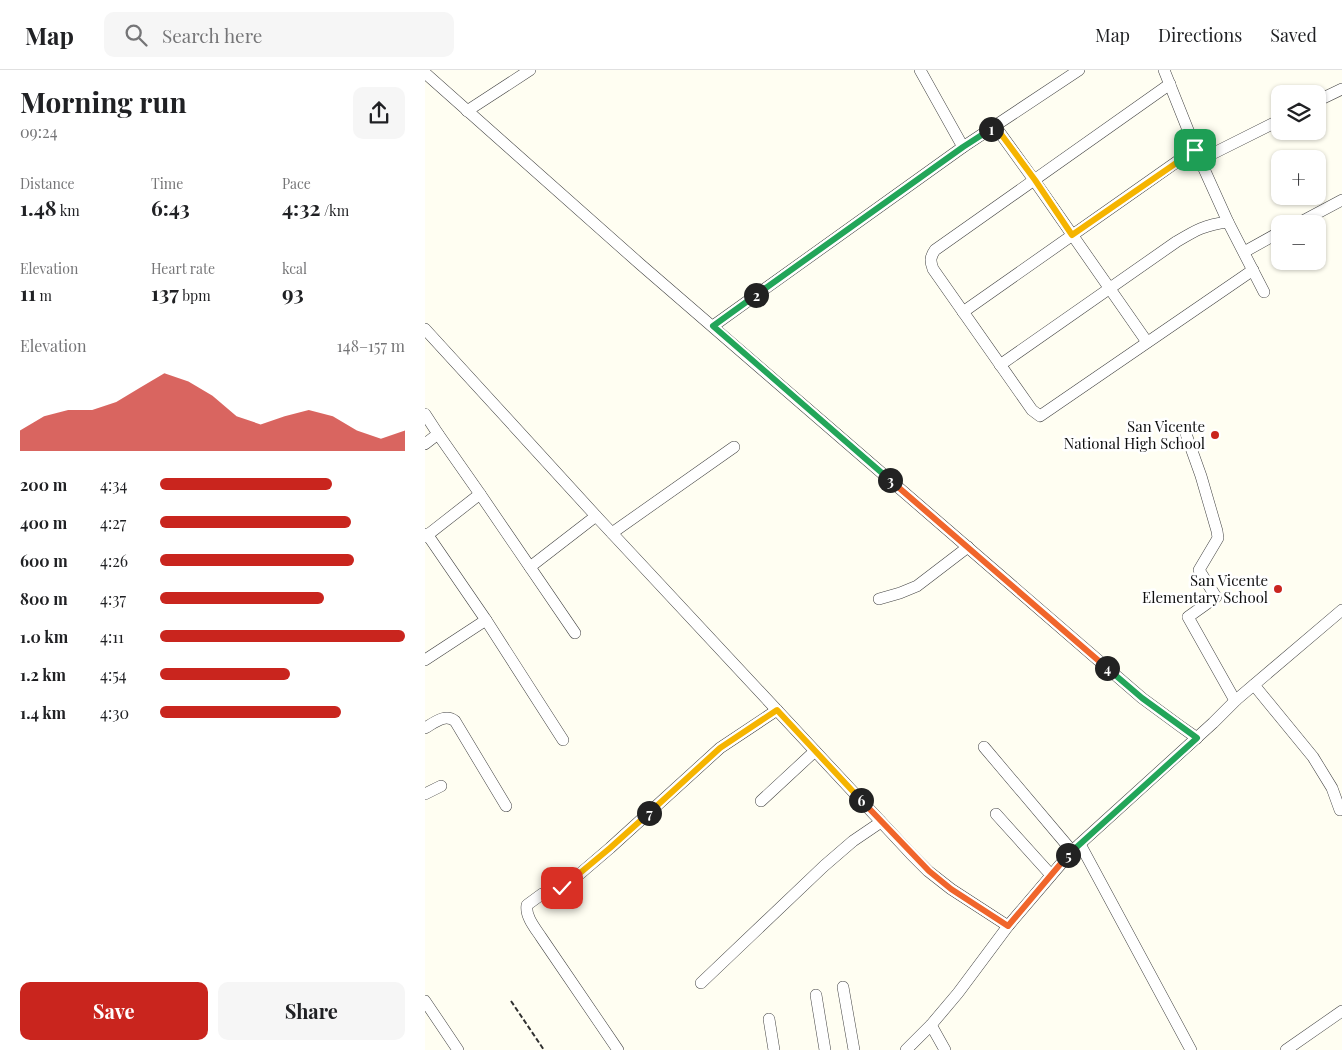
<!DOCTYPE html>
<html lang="en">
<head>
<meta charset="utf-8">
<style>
  body { margin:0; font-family:"Playfair Display",serif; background:#f6f6f6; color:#202124; height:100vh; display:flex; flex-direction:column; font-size:19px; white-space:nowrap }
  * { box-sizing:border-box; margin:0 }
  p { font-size:16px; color:#757577 }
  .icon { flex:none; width:28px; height:28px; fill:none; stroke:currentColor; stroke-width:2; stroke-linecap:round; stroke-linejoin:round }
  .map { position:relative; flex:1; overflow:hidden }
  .side { display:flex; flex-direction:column; background:#fff; width:425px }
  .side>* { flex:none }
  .fabs { position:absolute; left:846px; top:15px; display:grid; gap:10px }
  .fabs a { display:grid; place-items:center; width:55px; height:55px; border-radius:10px; background:#fff; box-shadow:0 1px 4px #0004; font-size:25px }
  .pin { position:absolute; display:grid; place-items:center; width:42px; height:42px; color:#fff; margin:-21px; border-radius:10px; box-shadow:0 2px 8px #0006 }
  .km { position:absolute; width:25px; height:25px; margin:-12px; border-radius:50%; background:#222; color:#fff; font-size:14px; line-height:25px; text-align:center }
  .round { display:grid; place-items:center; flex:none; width:52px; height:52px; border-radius:10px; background:#f6f6f6 }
  .headline { display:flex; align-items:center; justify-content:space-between; height:85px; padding:0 20px }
  h1 { font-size:28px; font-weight:700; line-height:38px }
  .metrics { display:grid; grid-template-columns:repeat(3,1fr); gap:8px; height:85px; padding:5px 20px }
  .metrics div { display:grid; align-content:center }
  .metrics b { font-size:21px; font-weight:700 }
  .metrics small { font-size:14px; font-weight:400 }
  .metrics p { font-size:14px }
  .chart { height:140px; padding:10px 20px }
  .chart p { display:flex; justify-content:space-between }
  .chart svg { width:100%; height:90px; margin-top:5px; fill:#c9251e; opacity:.7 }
  .button { display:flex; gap:10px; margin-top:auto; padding:10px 20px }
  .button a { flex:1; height:58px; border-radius:10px; background:#c9251e; color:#fff; font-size:20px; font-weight:700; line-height:58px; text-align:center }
  .button a+a { background:#f6f6f6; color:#202124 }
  ul { padding:0 20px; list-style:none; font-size:16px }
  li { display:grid; grid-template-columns:80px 60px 1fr; align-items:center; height:38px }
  li i { height:12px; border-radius:6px; background:#c9251e }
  header { display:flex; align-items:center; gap:30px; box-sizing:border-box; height:70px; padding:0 25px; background:#fff; border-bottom:1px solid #e0e0e0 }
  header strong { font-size:24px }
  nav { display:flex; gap:28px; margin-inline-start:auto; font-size:18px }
  .search { width:350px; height:45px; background:#f6f6f6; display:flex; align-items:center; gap:12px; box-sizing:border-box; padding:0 18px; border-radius:10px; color:#757577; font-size:19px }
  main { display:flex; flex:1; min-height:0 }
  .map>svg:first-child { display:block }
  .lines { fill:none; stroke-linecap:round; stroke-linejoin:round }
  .minor-casing { stroke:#424242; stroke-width:12 }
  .path { stroke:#313131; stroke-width:2; stroke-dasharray:5 2.5; stroke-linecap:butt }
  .minor { stroke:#fff; stroke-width:11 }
  .split-1-casing { stroke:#fff; stroke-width:10 }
  .split-2-casing { stroke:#fff; stroke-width:10 }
  .split-3-casing { stroke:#fff; stroke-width:10 }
  .split-4-casing { stroke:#fff; stroke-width:10 }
  .split-5-casing { stroke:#fff; stroke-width:10 }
  .split-6-casing { stroke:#fff; stroke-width:10 }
  .split-7-casing { stroke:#fff; stroke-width:10 }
  .split-8-casing { stroke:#fff; stroke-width:10 }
  .split-1 { stroke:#f5b400; stroke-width:6 }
  .split-2 { stroke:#22a559; stroke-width:6 }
  .split-3 { stroke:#22a559; stroke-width:6 }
  .split-4 { stroke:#f0652b; stroke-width:6 }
  .split-5 { stroke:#22a559; stroke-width:6 }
  .split-6 { stroke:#f0652b; stroke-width:6 }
  .split-7 { stroke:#f5b400; stroke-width:6 }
  .split-8 { stroke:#f5b400; stroke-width:6 }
  .poi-dot { fill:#c9251e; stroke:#fff; stroke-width:2 }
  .labels { text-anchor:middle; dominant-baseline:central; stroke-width:5; stroke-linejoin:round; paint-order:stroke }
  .poi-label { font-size:15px; fill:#0f0f0f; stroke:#fff; text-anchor:end }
</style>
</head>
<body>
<header>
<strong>Map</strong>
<div class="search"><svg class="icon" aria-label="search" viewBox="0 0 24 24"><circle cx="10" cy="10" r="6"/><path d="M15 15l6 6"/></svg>Search here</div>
<nav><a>Map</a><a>Directions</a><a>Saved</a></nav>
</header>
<main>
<section class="side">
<div class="headline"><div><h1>Morning run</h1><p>09:24</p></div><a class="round"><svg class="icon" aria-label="share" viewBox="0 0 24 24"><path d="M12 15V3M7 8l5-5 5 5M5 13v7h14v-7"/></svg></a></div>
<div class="metrics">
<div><p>Distance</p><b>1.48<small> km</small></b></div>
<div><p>Time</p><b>6:43</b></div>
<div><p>Pace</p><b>4:32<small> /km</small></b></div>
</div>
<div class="metrics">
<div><p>Elevation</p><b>11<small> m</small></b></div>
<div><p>Heart rate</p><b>137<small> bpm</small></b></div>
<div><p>kcal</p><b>93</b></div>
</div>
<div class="chart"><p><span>Elevation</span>148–157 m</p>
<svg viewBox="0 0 160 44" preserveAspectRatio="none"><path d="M0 44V34L10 27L20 24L30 24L40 20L50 13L60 6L70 10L80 17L90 27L100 31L110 27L120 24L130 27L140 34L150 38L160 34V44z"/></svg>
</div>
<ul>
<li><b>200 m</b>4:34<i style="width:70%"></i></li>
<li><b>400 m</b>4:27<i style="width:78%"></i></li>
<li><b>600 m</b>4:26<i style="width:79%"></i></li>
<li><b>800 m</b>4:37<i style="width:67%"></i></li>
<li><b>1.0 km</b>4:11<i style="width:100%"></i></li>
<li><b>1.2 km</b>4:54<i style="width:53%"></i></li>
<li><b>1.4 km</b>4:30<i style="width:74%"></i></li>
</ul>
<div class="button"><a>Save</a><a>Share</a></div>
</section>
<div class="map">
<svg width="917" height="980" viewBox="0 0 917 980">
  <rect width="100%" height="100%" fill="#fffef2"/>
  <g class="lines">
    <!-- minor casing -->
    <g class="minor-casing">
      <g id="minor">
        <path d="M495 0 538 77"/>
        <path d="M739 0 775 90 803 152 839 222"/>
        <path d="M0 3 215 194 717 628 755 656 772 668"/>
        <path d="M745 14 510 180C505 187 505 191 508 199L607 340 615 346 828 200"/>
        <path d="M892 31 917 19"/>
        <path d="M42 41 105 0"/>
        <path d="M570 56 609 110 722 272"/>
        <path d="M775 90 855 50"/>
        <path d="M872 154 917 130"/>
        <path d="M819 182 855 162"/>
        <path d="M538 242 770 79"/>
        <path d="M288 256 538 77 654 0"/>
        <path d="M0 259 171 446 486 784 503 801 526 819 583 856"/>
        <path d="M575 295 751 172C771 160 779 155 803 152"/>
        <path d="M0 344 13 364 0 374"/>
        <path d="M13 364 55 424 150 563"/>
        <path d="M761 364 776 406 792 461 793 468 774 500 791 527 763 547 808 627 811 630"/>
        <path d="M187 463 309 377"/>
        <path d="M2 464 61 550 138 670"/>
        <path d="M0 467 55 424"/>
        <path d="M105 497 171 446"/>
        <path d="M454 529 475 523 492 516 543 477"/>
        <path d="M0 590 61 550"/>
        <path d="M829 615 888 687 907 718 915 740"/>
        <path d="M0 658C9 653 20 643 30 651L81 736"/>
        <path d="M559 677 647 781"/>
        <path d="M0 724 16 716"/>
        <path d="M336 731 390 681"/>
        <path d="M571 744 626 805"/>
        <path d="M655 774 766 980"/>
        <path d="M276 913 399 796 428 771 456 752"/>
        <path d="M418 917 429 980"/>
        <path d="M391 925 400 980"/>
        <path d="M0 931 33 980"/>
        <path d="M344 949 349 980"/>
        <path d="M506 955 520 980"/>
        <path d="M193 980 116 867C110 858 100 846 102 835L117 824 137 818 143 814 185 778 295 678 352 640"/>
        <path d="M481 980 506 955 533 923 583 856 647 781 788 653 811 630 917 540"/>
        <path d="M861 980 917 941"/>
      </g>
    </g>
    <!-- path -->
    <path class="path" d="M86 931 119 980"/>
    <!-- minor -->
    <use href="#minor" class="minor"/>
  </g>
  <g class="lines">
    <!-- split-1 casing -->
    <g class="split-1-casing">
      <path id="split-1" d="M566 59 570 56 610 110 647 165 770 80"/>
    </g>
    <!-- split-2 casing -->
    <g class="split-2-casing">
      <path id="split-2" d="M331 225 538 77 566 59"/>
    </g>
    <!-- split-3 casing -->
    <g class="split-3-casing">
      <path id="split-3" d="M331 225 288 256 465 410"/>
    </g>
    <!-- split-4 casing -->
    <g class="split-4-casing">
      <path id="split-4" d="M465 410 682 598"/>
    </g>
    <!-- split-5 casing -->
    <g class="split-5-casing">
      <path id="split-5" d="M643 785 772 668 717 628 682 598"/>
    </g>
    <!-- split-6 casing -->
    <g class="split-6-casing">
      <path id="split-6" d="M436 730 504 801 526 819 583 856 643 785"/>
    </g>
    <!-- split-7 casing -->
    <g class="split-7-casing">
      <path id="split-7" d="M224 743 295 678 352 640 436 730"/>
    </g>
    <!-- split-8 casing -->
    <g class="split-8-casing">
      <path id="split-8" d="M137 818 185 778 224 743"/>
    </g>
    <!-- split-1 -->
    <use href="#split-1" class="split-1"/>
    <!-- split-2 -->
    <use href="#split-2" class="split-2"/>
    <!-- split-3 -->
    <use href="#split-3" class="split-3"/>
    <!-- split-4 -->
    <use href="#split-4" class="split-4"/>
    <!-- split-5 -->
    <use href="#split-5" class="split-5"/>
    <!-- split-6 -->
    <use href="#split-6" class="split-6"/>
    <!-- split-7 -->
    <use href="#split-7" class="split-7"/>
    <!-- split-8 -->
    <use href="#split-8" class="split-8"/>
  </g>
  <!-- markers -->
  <g class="poi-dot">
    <circle cx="790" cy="365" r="5"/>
    <circle cx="853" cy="519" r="5"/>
  </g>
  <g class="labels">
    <!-- poi labels -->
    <g class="poi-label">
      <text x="780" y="356">San Vicente<tspan x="780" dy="17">National High School</tspan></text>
      <text x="843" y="510">San Vicente<tspan x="843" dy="17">Elementary School</tspan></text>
    </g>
  </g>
</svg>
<div class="fabs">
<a><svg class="icon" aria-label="layers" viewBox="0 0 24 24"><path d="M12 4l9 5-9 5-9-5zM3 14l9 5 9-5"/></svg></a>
<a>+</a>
<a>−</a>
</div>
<div class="pin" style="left:770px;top:80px;background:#1e9e55"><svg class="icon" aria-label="arrive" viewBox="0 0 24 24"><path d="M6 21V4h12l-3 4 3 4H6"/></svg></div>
<div class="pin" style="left:137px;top:818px;background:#d93025"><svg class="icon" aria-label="check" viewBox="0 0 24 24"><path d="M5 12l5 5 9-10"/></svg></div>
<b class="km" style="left:566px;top:59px">1</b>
<b class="km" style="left:331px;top:225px">2</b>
<b class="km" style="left:465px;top:410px">3</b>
<b class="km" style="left:682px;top:598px">4</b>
<b class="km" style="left:643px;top:785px">5</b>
<b class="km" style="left:436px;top:730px">6</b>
<b class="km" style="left:224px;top:743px">7</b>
</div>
</main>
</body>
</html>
